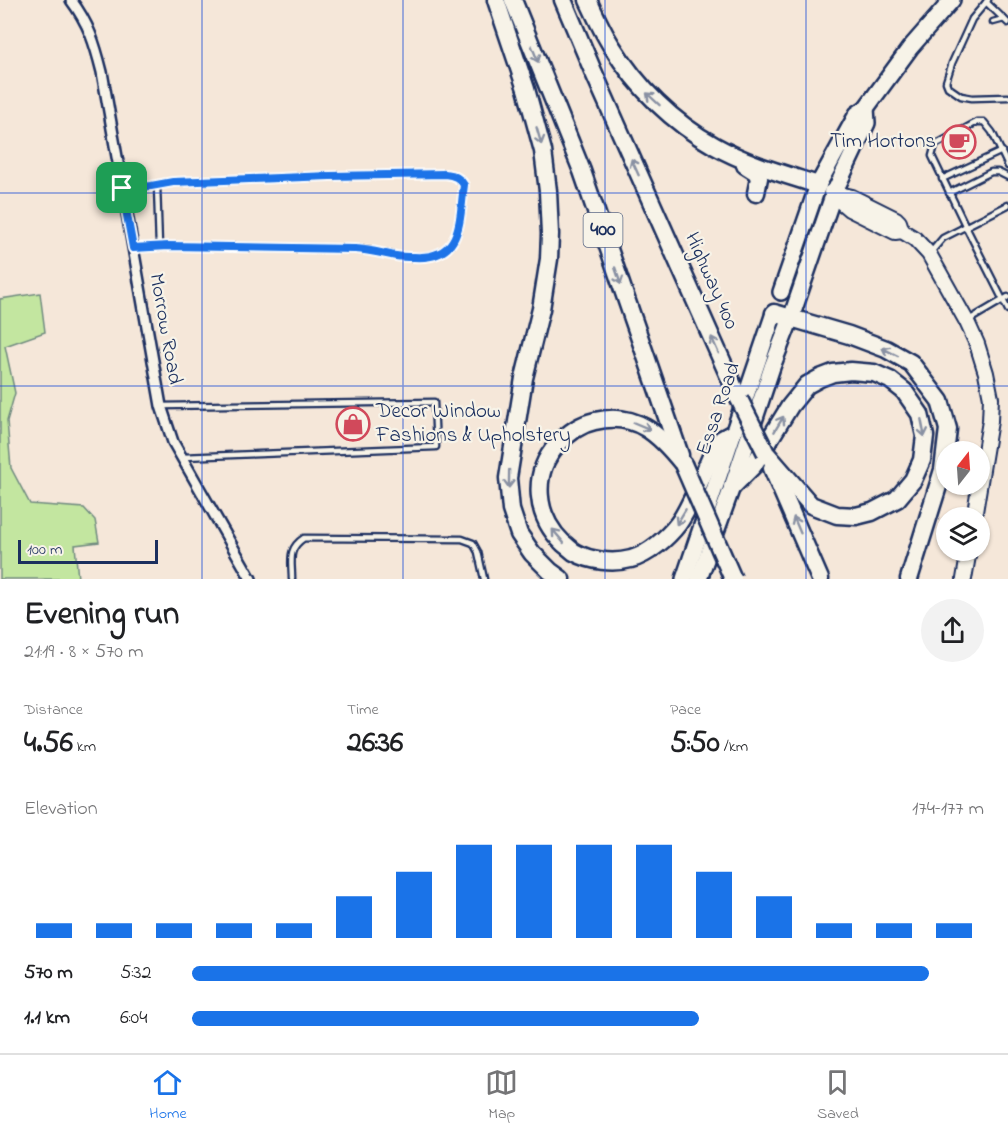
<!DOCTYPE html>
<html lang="en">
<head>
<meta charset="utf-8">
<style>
  body { margin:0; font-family:"Indie Flower",sans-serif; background:#f2f2f2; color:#202124; height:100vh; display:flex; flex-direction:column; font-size:22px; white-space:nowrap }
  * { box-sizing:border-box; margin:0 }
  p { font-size:20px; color:#757577 }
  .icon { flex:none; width:33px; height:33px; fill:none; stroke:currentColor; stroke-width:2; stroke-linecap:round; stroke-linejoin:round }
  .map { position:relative; height:579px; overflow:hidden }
  .drawer { display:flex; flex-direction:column; background:#fff; flex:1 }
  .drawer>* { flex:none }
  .needle { width:39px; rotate:17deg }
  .tools { position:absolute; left:936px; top:441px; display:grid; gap:12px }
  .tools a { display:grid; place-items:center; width:54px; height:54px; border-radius:50%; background:#fff; box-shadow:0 2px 4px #0004; font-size:30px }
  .scale { position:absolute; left:18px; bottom:15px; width:140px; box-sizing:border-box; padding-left:6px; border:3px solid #1b2f5e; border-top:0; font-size:16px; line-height:21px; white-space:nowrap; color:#1b2f5e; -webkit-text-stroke:4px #f7f3e8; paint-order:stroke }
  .pin { position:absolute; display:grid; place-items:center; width:51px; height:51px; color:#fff; margin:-26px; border-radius:12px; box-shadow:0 3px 9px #0006 }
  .round { display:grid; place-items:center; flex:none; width:63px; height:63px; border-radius:32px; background:#f2f2f2 }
  .summary { display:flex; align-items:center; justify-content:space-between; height:102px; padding:0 24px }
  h1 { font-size:33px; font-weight:800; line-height:45px }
  .stats { display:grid; grid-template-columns:repeat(3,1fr); gap:9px; height:102px; padding:6px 24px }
  .stats div { display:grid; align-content:center }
  .stats b { font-size:30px; font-weight:800 }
  .stats small { font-size:16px; font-weight:400 }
  .stats p { font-size:16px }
  .chart { height:168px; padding:12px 24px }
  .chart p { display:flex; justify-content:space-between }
  .chart svg { width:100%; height:108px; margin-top:6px; stroke:#1a73e8; stroke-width:6 }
  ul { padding:0 24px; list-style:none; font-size:20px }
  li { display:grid; grid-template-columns:96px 72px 1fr; align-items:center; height:45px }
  li i { height:15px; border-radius:8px; background:#1a73e8 }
  .menu { display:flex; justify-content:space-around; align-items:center; height:84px; border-top:2px solid #e0e0e0; background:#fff; font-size:16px; color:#757577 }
  .menu a { display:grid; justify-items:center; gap:3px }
  .menu .active { color:#1a73e8 }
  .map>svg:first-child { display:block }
  .green { fill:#c3e6a0; stroke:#6f8a7f; stroke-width:1.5 }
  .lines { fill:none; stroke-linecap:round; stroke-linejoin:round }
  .lane-casing { stroke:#1b2f5e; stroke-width:9 }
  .street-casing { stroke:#1b2f5e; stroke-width:14 }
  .secondary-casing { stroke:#1b2f5e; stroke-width:18 }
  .primary-casing { stroke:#1b2f5e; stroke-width:20 }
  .highway-casing { stroke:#1b2f5e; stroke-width:21 }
  .lane { stroke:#f7f3e8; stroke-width:4.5 }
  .street { stroke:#f7f3e8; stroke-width:9 }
  .secondary { stroke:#f7f3e8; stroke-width:14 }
  .primary { stroke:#f7f3e8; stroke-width:15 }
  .highway { stroke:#f7f3e8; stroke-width:16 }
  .highway-bridge-casing { stroke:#1b2f5e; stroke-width:21; stroke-linecap:butt }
  .highway-bridge { stroke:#f7f3e8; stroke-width:16 }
  .oneway { stroke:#8991a3 }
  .route-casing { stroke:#fff; stroke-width:12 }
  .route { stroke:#1a73e8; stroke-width:8 }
  .grid { fill:none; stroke:#1d4ed8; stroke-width:1.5; stroke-opacity:0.55 }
  .labels { text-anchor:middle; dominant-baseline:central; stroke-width:4.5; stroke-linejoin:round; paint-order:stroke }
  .shield { fill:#f7f3e8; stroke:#5d6a87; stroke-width:1.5 }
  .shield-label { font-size:20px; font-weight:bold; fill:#1b2f5e }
  .poi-label { font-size:21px; fill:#1b2f5e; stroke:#f7f3e8; text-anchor:end }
  .street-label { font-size:21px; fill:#1b2f5e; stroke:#f7f3e8 }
</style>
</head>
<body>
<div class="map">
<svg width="1008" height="579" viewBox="0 0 1008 579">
  <rect width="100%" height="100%" fill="#f5e7d9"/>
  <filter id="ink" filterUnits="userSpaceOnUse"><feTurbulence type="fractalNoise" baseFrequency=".0167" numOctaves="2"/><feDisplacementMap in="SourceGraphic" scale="12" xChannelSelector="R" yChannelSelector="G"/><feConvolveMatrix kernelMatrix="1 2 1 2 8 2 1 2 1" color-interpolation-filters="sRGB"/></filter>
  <g filter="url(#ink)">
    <!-- green -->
    <path class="green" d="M40 293 45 332 5 346 15 393 7 421 11 468 30 504 84 508 95 520 99 542 75 545 78 579H0V299Z"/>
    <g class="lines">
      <!-- lane casing -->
      <g class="lane-casing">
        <g id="lane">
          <path d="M988 0 972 19 952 63 946 82 948 87 961 96 972 98 1008 97"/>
          <path d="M986 2 1008 23"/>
          <path d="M993 22 1004 19"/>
          <path d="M1008 166 992 132 984 122H977L935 145 932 156 966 227 1008 310"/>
          <path d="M942 179 1002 151"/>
          <path d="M157 185 159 247"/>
          <path d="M122 187 151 186 173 182 330 176 445 174C453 175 460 177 464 185 459 222 463 259 414 257 408 257 402 257 396 256 380 253 371 250 355 249L169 246 133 248"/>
          <path d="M949 193 991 172H998L1008 177"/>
          <path d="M931 252 943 238 1008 205"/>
          <path d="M969 320 1008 297"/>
          <path d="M161 406 434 402 436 447 183 457"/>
          <path d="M292 579C292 561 287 549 304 538L462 539 473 543 478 552 484 579"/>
        </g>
      </g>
      <!-- street casing -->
      <g class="street-casing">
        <path id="street" d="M71 0C89 24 95 44 102 72L161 406 173 442 251 579"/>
      </g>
      <!-- secondary casing -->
      <g class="secondary-casing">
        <g id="secondary">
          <path d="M831 192 852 197 896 219 899 222 902 231"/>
          <path d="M834 193 842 203 849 209 895 232 902 231 915 239 929 254 967 322 977 344 986 373 991 398 990 421 974 518"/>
          <path d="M964 579 969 550"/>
        </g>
      </g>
      <!-- primary casing -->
      <g class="primary-casing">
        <g id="primary">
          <path d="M781 292 818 185 857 114 866 108 910 48 952 0"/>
          <path d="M684 579 774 313"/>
          <path d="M699 579 732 487 772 367 791 318 834 193 867 123 866 108"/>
        </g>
      </g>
      <!-- highway casing -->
      <g class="highway-casing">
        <g id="highway">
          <path d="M496 0 526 89 543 151 548 191 550 234 549 259 541 309 524 378 508 478 511 510 519 534 532 553 550 571 561 579"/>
          <path d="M513 0 582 171 680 455"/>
          <path d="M563 0 593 71 739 399"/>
          <path d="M588 0C595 15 602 31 611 45 637 87 672 122 715 146 747 164 784 174 818 185"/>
          <path d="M745 165 756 172 759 178 756 193"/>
          <path d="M774 313 849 335 886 349 911 363 940 401 948 429 943 470 909 579"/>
          <path d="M683 464C660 435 636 411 595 421 580 424 568 433 557 445 531 474 535 516 563 543 567 546 570 549 574 552 590 561 613 564 631 559 648 555 668 537 678 524 692 505 704 471 714 450L722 439 733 433"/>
          <path d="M772 468 820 579"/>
          <path d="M732 487 753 466 790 406 807 385 820 378 833 373 851 371 874 373 890 380 904 391 920 414 925 436 922 460 913 480 897 499 872 512 856 516 837 515 811 505 766 453"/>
        </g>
      </g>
      <!-- lane -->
      <use href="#lane" class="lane"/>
      <!-- street -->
      <use href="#street" class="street"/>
      <!-- secondary -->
      <use href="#secondary" class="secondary"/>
      <!-- primary -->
      <use href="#primary" class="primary"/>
      <!-- highway -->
      <use href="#highway" class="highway"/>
      <!-- highway-bridge casing -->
      <g class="highway-bridge-casing">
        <g id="highway-bridge">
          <path d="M739 399 766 453"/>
          <path d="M683 464 733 579"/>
        </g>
      </g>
      <!-- highway-bridge -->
      <use href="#highway-bridge" class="highway-bridge"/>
    </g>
    <!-- one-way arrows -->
    <defs><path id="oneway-shaft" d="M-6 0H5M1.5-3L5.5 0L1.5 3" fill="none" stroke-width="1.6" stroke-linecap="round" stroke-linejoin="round" transform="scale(1.5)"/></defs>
    <g class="oneway">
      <use href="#oneway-shaft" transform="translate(535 54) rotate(68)"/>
      <use href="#oneway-shaft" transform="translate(653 99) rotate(-137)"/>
      <use href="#oneway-shaft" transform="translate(539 136) rotate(74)"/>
      <use href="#oneway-shaft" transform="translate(635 167) rotate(-114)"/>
      <use href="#oneway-shaft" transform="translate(618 276) rotate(71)"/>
      <use href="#oneway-shaft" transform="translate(715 345) rotate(-114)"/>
      <use href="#oneway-shaft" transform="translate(890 352) rotate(-153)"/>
      <use href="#oneway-shaft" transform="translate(779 424) rotate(-59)"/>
      <use href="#oneway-shaft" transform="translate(642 426) rotate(23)"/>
      <use href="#oneway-shaft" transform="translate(923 428) rotate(79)"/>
      <use href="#oneway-shaft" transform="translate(509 479) rotate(91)"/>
      <use href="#oneway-shaft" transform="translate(681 517) rotate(121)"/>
      <use href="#oneway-shaft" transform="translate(797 525) rotate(-113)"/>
      <use href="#oneway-shaft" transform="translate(558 536) rotate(-130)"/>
    </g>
  </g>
  <g class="lines" filter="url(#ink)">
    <!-- route casing -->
    <g class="route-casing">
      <path id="route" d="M445 174C453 175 460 177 464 185 459 221 463 260 414 257 408 257 402 257 396 256 380 253 371 250 355 249L169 246 133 248 122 188 151 186 173 182 330 176Z"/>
    </g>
    <!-- route -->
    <use href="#route" class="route"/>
  </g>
  <!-- grid -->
  <path class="grid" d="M202 0V579M403 0V579M605 0V579M806 0V579M0 193H1008M0 386H1008"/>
  <!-- icons -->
  <defs>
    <g id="cafe-ring" transform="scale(1.725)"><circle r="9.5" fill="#f7f3e8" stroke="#d1495b" stroke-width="1.5"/><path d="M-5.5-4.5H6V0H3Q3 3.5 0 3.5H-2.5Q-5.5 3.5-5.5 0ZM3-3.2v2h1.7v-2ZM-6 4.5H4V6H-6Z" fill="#d1495b"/></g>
    <g id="shop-ring" transform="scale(1.725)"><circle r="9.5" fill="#f7f3e8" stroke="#d1495b" stroke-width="1.5"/><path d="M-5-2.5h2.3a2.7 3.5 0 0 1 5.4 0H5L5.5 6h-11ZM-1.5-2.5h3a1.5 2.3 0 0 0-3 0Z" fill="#d1495b"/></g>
  </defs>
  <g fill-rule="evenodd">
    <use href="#cafe-ring" x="959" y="142"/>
    <use href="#shop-ring" x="353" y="424"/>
  </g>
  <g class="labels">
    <!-- shield labels -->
    <rect class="shield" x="583.5" y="213" width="39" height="34" rx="4.5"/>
    <g class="shield-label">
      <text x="603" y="230">400</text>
    </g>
    <!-- poi labels -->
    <g class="poi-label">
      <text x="936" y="142">Tim Hortons</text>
      <text x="376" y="412" text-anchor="start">Decor Window<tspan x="376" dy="24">Fashions &amp; Upholstery</tspan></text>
    </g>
    <!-- street labels -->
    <g class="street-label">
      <text transform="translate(711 281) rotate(66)">Highway 400</text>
      <text transform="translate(165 329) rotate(80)">Morrow Road</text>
      <text transform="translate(719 409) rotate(-71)">Essa Road</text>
    </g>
  </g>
</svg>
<div class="tools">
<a><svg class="needle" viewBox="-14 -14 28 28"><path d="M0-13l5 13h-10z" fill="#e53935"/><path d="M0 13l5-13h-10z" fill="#757577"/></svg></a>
<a><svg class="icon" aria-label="layers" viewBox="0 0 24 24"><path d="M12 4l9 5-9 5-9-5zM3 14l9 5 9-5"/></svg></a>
</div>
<div class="scale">100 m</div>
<div class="pin" style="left:122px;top:188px;background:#1e9e55"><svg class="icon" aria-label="arrive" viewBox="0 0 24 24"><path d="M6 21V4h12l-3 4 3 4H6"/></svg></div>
</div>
<section class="drawer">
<div class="summary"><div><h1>Evening run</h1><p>21:19 · 8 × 570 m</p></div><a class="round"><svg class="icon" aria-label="share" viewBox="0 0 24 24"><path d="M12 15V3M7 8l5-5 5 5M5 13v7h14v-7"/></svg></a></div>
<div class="stats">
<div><p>Distance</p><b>4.56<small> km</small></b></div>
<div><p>Time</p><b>26:36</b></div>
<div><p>Pace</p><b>5:50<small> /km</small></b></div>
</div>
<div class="chart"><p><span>Elevation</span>174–177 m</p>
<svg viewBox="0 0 160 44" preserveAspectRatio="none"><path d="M5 44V38M15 44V38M25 44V38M35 44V38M45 44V38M55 44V27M65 44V17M75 44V6M85 44V6M95 44V6M105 44V6M115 44V17M125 44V27M135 44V38M145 44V38M155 44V38"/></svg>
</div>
<ul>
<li><b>570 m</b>5:32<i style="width:93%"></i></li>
<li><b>1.1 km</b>6:04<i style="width:64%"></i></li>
</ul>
</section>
<nav class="menu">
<a class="active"><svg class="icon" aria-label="home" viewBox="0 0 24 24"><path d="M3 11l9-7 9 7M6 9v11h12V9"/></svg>Home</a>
<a><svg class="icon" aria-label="map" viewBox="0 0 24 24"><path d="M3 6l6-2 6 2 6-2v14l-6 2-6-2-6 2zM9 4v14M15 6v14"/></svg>Map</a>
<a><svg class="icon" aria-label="saved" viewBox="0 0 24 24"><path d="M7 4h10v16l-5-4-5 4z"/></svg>Saved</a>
</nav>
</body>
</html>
